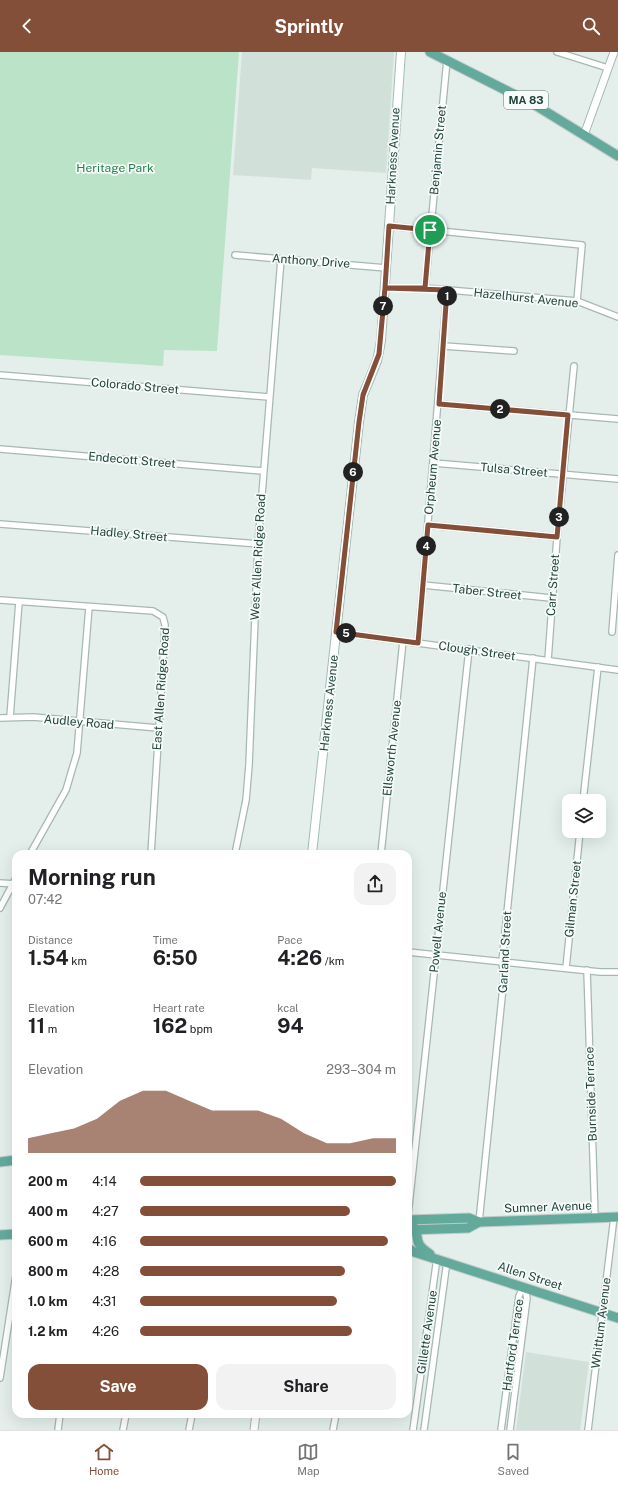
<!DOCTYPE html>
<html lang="en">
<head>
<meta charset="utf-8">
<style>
  body { margin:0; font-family:"Public Sans",sans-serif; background:#f2f2f2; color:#202124; height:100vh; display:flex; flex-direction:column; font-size:15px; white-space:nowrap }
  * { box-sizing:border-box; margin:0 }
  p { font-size:13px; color:#757577 }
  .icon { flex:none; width:22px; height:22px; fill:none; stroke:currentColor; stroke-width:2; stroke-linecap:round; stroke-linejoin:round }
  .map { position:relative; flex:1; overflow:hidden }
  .side { position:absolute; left:12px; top:798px; width:400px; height:568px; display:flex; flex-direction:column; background:#fff; border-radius:12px; box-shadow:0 4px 16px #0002 }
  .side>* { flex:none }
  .buttons { position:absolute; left:562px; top:742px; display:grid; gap:8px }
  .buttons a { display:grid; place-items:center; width:44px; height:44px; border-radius:8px; background:#fff; box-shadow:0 4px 16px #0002; font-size:20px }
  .pin { position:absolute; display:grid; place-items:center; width:34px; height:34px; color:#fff; margin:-17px; border:2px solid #fff; border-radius:50%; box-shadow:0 1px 4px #0007 }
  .km { position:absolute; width:20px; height:20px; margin:-10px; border-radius:50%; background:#222; color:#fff; font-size:11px; line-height:20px; text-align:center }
  .round { display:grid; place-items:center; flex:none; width:42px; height:42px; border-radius:12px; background:#f2f2f2 }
  .summary { display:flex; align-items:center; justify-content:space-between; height:68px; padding:0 16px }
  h1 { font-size:22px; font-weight:700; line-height:30px }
  .metrics { display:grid; grid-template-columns:repeat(3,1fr); gap:6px; height:68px; padding:4px 16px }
  .metrics div { display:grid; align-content:center }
  .metrics b { font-size:20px; font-weight:700 }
  .metrics small { font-size:11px; font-weight:400 }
  .metrics p { font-size:11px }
  .chart { height:112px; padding:8px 16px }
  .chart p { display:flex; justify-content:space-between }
  .chart svg { width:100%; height:72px; margin-top:4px; fill:#844f39; opacity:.7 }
  .primary-button { display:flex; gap:8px; margin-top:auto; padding:8px 16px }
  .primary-button a { flex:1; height:46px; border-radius:12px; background:#844f39; color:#fff; font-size:16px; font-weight:700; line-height:46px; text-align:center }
  .primary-button a+a { background:#f2f2f2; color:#202124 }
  ul { padding:0 16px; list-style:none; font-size:13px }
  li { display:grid; grid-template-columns:64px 48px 1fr; align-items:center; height:30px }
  li i { height:10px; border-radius:5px; background:#844f39 }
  header { display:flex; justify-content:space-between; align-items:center; height:52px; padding:0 16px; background:#844f39; color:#fff; font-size:18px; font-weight:700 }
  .tabs { display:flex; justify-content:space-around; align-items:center; height:56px; border-top:1px solid #e0e0e0; background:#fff; font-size:11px; color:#757577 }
  .tabs a { display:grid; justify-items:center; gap:2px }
  .tabs .active { color:#844f39 }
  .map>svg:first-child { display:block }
  .built { fill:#d2e0da }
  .green { fill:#bbe3c8 }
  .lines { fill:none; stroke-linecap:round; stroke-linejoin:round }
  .minor-casing { stroke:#a6b8b3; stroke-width:8 }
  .tertiary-casing { stroke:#a6b8b3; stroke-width:9 }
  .secondary-casing { stroke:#a1bdb5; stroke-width:10 }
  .primary-casing { stroke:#c1cbc9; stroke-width:11 }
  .minor { stroke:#fff; stroke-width:5.5 }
  .tertiary { stroke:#fff; stroke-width:7 }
  .secondary { stroke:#fff; stroke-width:8 }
  .primary { stroke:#63aa9d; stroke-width:9 }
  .route-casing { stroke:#fff; stroke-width:8 }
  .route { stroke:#844f39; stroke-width:5 }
  .labels { text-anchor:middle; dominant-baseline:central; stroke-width:3.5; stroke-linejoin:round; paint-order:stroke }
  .shield { fill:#f6fbf9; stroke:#617b75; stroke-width:1 }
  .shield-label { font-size:11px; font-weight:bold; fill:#21443d }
  .street-label { font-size:12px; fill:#21443d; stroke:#f6fbf9 }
  .park-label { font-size:12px; fill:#25814f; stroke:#f6fbf9 }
</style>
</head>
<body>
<header><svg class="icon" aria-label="back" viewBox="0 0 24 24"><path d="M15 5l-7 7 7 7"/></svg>Sprintly<svg class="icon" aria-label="search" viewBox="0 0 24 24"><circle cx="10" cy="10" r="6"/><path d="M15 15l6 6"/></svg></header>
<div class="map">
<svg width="618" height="1378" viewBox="0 0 618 1378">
  <rect width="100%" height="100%" fill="#e4efeb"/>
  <!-- built -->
  <g class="built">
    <path d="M242 0H394L386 121 312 116 311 128 233 123Z"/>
    <path d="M526 1300 589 1310 580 1378H516Z"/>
  </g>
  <!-- green -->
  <path class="green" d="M0 0H239L217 299 164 298 163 314 0 303Z"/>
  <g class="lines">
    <!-- minor casing -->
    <g class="minor-casing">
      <g id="minor">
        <path d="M557 0 608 16"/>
        <path d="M389 174 582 193 577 249"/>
        <path d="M235 203 386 216"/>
        <path d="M385 236H425L577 249 618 265"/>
        <path d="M425 236 447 8"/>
        <path d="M444 294 514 299"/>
        <path d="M0 323 269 345"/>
        <path d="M439 352 618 367"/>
        <path d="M0 397 263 419"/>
        <path d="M434 411 618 427"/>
        <path d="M0 472 258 492"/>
        <path d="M428 473 557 485"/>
        <path d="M423 533 551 546"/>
        <path d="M0 548 153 559 163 565 165 573 164 595 151 802"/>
        <path d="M336 580 618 618"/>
        <path d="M612 580 618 503"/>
        <path d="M418 591 447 238"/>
        <path d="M548 608 557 485 574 314"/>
        <path d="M10 665 19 550"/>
        <path d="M0 666 33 665 158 676"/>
        <path d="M583 749 598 615"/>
        <path d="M30 802 66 738 77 701 89 555"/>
        <path d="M235 802 246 748 249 713 258 492 281 207"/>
        <path d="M381 802 403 589"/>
        <path d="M0 831 16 832"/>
        <path d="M0 856 16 826"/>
        <path d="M408 900 600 920H618"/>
        <path d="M566 916 580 779"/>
        <path d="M587 918 595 1166"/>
        <path d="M408 1163 469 597"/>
        <path d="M479 1170 504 925 502 910 533 606"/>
        <path d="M0 1326 16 1223"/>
        <path d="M58 1378 60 1362"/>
        <path d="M123 1378 126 1362"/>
        <path d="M189 1378 192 1362"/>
        <path d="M333 1378 336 1362"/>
        <path d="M413 1378 437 1206"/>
        <path d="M424 1378 447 1209"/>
        <path d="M501 1378 519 1244 523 1235"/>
        <path d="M510 1378 527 1246 524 1235"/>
        <path d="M588 1378 614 1165"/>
      </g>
    </g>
    <!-- tertiary casing -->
    <g class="tertiary-casing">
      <g id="tertiary">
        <path d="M584 83 614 0"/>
        <path d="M254 1378 256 1362"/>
      </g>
    </g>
    <!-- secondary casing -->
    <g class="secondary-casing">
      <path id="secondary" d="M312 802 359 370 363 343 377 309 381 289 401 0"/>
    </g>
    <!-- primary casing -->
    <g class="primary-casing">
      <g id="primary">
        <path d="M430 0 535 53 618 104"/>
        <path d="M0 1110 16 1108"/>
        <path d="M408 1168 469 1166 479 1170 618 1165"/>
        <path d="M413 1174C422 1185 410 1189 430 1202"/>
        <path d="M408 1178 468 1176 479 1170"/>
        <path d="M0 1183 16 1182"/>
        <path d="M408 1196 414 1200 618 1266"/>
      </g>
    </g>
    <!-- minor -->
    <use href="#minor" class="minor"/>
    <!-- tertiary -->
    <use href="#tertiary" class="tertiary"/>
    <!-- secondary -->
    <use href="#secondary" class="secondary"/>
    <!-- primary -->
    <use href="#primary" class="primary"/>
  </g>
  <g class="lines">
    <!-- route casing -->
    <g class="route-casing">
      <path id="route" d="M430 178 389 174 385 236 447 238 439 352 568 363 557 485 428 473 418 591 336 580 359 370 363 343 379 302 385 236H425L430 178"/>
    </g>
    <!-- route -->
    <use href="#route" class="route"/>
  </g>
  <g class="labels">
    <!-- shield labels -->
    <rect class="shield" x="504" y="39" width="44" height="18" rx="3"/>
    <g class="shield-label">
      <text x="526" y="48">MA 83</text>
    </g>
    <!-- street labels -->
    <g class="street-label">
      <text transform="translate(438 98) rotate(-85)">Benjamin Street</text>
      <text transform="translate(393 104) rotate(-87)">Harkness Avenue</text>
      <text transform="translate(311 209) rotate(4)">Anthony Drive</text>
      <text transform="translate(526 246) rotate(6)">Hazelhurst Avenue</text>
      <text transform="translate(135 334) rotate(5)">Colorado Street</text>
      <text transform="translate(132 408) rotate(5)">Endecott Street</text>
      <text transform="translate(433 415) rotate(-85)">Orpheum Avenue</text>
      <text transform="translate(514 418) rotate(5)">Tulsa Street</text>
      <text transform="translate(129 482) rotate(5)">Hadley Street</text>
      <text transform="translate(258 505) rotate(-87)">West Allen Ridge Road</text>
      <text transform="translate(553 533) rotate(-86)">Carr Street</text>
      <text transform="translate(487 540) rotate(6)">Taber Street</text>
      <text transform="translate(477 599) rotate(8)">Clough Street</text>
      <text transform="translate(161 637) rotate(-86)">East Allen Ridge Road</text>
      <text transform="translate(329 651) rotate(-84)">Harkness Avenue</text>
      <text transform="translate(79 670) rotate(5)">Audley Road</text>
      <text transform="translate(392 696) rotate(-84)">Ellsworth Avenue</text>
      <text transform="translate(573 847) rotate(-84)">Gilman Street</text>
      <text transform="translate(438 880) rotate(-84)">Powell Avenue</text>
      <text transform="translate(505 900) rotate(-87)">Garland Street</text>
      <text transform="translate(591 1042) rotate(-92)">Burnside Terrace</text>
      <text transform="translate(548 1155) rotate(-2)">Sumner Avenue</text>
      <text transform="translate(530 1224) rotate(18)">Allen Street</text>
      <text transform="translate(601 1271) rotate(-83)">Whittum Avenue</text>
      <text transform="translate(427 1280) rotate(-82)">Gillette Avenue</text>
      <text transform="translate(513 1293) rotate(-82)">Hartford Terrace</text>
    </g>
    <!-- park labels -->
    <g class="park-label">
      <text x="115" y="116">Heritage Park</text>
    </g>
  </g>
</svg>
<div class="buttons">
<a><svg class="icon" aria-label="layers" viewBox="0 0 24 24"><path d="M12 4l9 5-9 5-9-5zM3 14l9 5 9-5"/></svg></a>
</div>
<div class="pin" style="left:430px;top:178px;background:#1e9e55"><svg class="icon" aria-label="arrive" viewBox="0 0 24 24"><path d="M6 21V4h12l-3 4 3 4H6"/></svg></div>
<b class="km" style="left:447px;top:244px">1</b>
<b class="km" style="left:500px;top:357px">2</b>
<b class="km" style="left:559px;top:465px">3</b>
<b class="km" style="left:426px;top:494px">4</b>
<b class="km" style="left:346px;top:581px">5</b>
<b class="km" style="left:353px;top:420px">6</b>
<b class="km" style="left:383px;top:254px">7</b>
<section class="side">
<div class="summary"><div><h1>Morning run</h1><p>07:42</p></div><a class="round"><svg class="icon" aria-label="share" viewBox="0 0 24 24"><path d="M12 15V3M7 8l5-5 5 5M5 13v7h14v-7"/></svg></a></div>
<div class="metrics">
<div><p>Distance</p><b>1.54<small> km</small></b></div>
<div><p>Time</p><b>6:50</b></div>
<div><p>Pace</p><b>4:26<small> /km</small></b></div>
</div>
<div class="metrics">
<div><p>Elevation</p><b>11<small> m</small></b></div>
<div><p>Heart rate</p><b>162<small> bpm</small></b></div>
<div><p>kcal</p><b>94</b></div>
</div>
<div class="chart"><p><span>Elevation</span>293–304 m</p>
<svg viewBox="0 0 160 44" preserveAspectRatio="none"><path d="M0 44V35L10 32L20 29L30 23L40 12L50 6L60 6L70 12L80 18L90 18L100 18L110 23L120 32L130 38L140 38L150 35L160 35V44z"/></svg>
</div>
<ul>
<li><b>200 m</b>4:14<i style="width:100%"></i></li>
<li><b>400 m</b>4:27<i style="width:82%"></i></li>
<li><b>600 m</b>4:16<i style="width:97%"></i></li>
<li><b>800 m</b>4:28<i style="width:80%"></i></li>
<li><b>1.0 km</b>4:31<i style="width:77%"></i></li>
<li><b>1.2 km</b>4:26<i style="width:83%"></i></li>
</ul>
<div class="primary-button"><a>Save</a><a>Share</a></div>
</section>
</div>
<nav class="tabs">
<a class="active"><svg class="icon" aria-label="home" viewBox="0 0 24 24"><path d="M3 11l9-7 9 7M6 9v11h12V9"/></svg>Home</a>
<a><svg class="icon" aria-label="map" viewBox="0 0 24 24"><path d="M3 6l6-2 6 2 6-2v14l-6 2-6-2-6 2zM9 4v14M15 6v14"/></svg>Map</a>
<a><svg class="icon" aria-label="saved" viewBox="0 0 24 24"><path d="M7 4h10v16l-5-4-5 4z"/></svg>Saved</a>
</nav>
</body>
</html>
